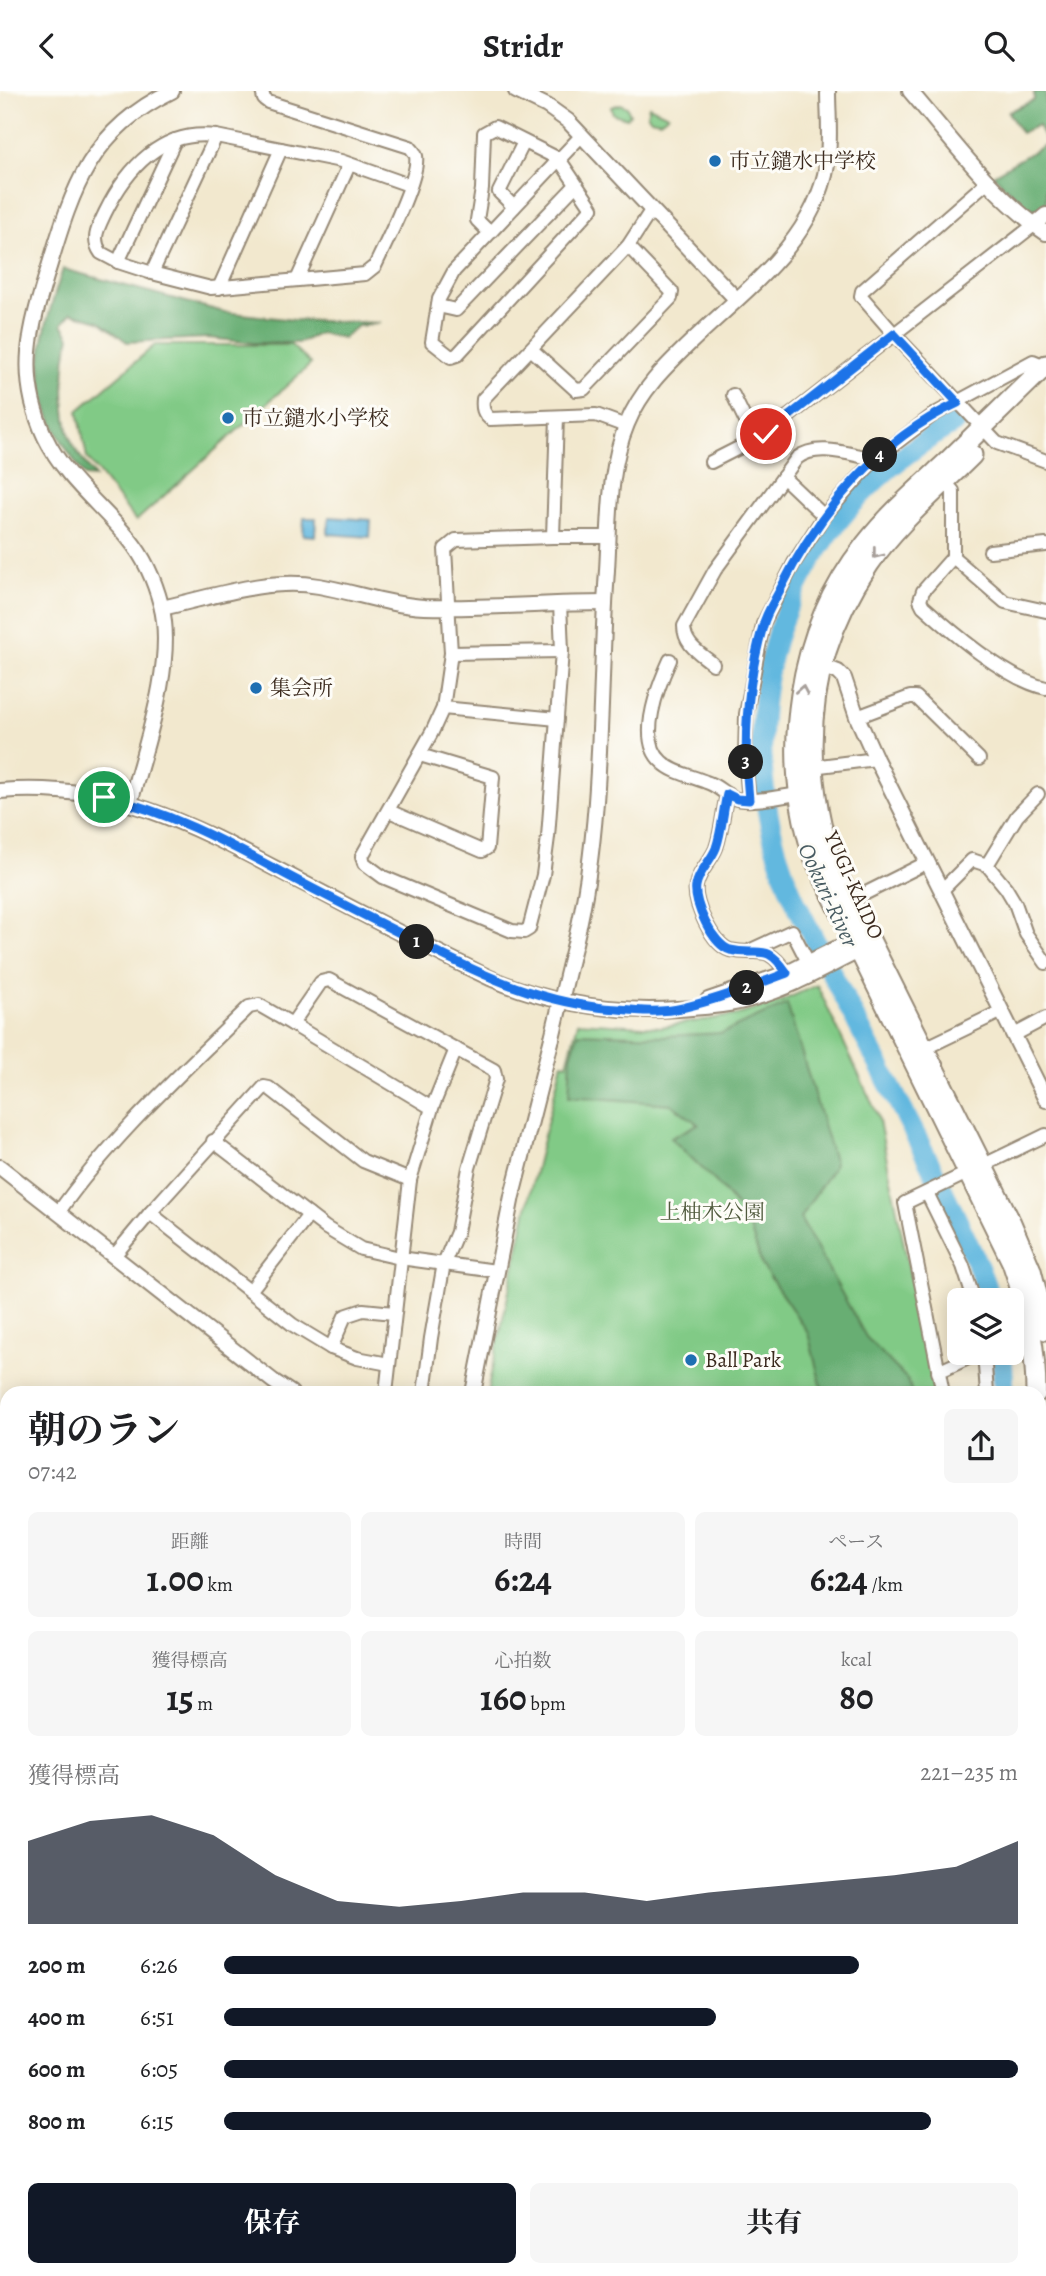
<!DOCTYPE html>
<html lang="ja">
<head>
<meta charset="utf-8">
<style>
  body { margin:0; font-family:Alegreya,"Noto Serif JP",serif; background:#f6f6f6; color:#202124; height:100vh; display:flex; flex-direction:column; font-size:26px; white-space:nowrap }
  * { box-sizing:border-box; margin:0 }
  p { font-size:23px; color:#757577 }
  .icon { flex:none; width:38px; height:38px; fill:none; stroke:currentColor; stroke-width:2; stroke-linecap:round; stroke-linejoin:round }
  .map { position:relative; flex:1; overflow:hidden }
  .sheet { position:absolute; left:0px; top:1295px; width:1046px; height:891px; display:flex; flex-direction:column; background:#fff; border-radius:21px 21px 0 0; box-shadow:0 4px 18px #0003 }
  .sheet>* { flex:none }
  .fabs { position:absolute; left:947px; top:1197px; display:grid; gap:14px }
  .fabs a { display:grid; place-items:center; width:77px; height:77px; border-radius:10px; background:#fff; box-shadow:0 4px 18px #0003; font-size:35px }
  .pin { position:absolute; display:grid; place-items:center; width:60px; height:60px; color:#fff; margin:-30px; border:4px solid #fff; border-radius:50%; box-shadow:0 2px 7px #0007 }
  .km { position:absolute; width:35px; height:35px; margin:-18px; border-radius:50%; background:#222; color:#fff; font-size:19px; line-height:35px; text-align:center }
  .round { display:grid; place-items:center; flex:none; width:74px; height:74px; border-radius:10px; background:#f6f6f6 }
  .headline { display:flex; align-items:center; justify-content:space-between; height:119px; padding:0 28px }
  h1 { font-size:38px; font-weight:700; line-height:52px }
  .figures { display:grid; grid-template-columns:repeat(3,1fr); gap:10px; height:119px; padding:7px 28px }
  .figures div { display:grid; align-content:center; border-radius:10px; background:#f6f6f6; text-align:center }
  .figures b { font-size:35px; font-weight:700 }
  .figures small { font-size:19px; font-weight:400 }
  .figures p { font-size:19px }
  .chart { height:196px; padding:14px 28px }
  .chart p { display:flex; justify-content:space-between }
  .chart svg { width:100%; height:126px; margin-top:7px; fill:#111827; opacity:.7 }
  .cta { display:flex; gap:14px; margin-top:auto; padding:14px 28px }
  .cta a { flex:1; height:80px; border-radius:10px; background:#111827; color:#fff; font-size:28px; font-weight:700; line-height:80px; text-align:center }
  .cta a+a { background:#f6f6f6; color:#202124 }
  ul { padding:0 28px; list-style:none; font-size:23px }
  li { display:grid; grid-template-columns:112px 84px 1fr; align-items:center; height:52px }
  li i { height:18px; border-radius:9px; background:#111827 }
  header { display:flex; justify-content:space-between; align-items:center; height:91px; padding:0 28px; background:#fff; font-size:32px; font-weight:700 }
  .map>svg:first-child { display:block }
  .green { fill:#81ca86; stroke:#5e7a52; stroke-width:2 }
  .forest { fill:#68ae73; stroke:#526c48; stroke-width:2 }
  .water { fill:#62b8df; stroke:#4e717e; stroke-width:2 }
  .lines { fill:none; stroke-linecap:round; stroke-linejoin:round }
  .stream { stroke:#62b8df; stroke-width:3.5 }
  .river { stroke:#62b8df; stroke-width:21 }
  .minor-casing { stroke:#968976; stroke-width:16 }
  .tertiary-casing { stroke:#968976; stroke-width:18 }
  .primary-casing { stroke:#968976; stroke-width:23 }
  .minor { stroke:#fff; stroke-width:12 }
  .tertiary { stroke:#fff; stroke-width:14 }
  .primary { stroke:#fff; stroke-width:19 }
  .tertiary-bridge-casing { stroke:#968976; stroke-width:18; stroke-linecap:butt }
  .tertiary-bridge { stroke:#fff; stroke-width:14 }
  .oneway { stroke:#a79f9a }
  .route-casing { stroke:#fff; stroke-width:14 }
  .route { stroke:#1a73e8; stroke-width:9 }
  .poi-dot { fill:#1f6fb2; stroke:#fdfcf7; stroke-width:2.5 }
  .labels { text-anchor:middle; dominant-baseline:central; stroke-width:6; stroke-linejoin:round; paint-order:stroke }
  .poi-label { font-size:21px; fill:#3b2a1e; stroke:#fdfcf7; text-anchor:start }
  .street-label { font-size:21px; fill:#3b2a1e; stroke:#fdfcf7 }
  .park-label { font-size:21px; fill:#505a3d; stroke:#fdfcf7 }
  .water-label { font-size:23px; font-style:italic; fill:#495c62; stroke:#fdfcf7 }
</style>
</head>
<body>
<header><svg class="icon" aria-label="back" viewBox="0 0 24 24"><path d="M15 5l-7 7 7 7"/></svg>Stridr<svg class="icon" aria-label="search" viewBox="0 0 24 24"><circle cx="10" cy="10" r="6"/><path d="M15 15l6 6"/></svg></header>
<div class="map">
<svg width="1046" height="2185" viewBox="0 0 1046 2185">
  <rect width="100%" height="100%" fill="#fdfcf7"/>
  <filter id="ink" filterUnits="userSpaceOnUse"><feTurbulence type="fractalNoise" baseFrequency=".0143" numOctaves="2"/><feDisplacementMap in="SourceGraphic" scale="14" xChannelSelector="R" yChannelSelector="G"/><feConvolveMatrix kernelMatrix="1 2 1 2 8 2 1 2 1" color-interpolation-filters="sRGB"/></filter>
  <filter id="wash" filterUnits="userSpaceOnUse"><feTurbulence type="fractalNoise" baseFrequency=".00686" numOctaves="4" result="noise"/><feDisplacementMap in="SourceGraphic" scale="28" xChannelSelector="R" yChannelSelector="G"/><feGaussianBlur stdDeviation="1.57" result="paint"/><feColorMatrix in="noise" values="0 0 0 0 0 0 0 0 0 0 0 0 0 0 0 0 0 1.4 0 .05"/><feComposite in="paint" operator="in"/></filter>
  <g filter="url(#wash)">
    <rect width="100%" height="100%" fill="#f2e8ce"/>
    <!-- green -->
    <g class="green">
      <path d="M620 13 627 16 630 23 627 27 613 23 611 16Z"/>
      <path d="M649 15 668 24 660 30 651 28 647 23Z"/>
      <path d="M155 254H291L311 273 136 430 87 367 78 320Z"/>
      <path d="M817 894 878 1025 934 1302H487L532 1093 562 972 567 973 578 931 661 936 737 924 779 911Z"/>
      <path d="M66 2179H484L489 2185H66Z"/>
    </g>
    <!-- forest -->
    <g class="forest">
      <path d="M1034 0H1046V51L1038 34 1021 42 1008 21 1034 9Z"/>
      <path d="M1046 53V117L1029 119 993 84Z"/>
      <path d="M63 178 224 221 294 229 381 232 358 235 343 247 320 242 299 252H253L208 247 127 251 99 230 71 222 62 233 70 246C62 272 62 324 71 349 76 362 87 374 95 386L85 385C26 306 33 267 63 178Z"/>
      <path d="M787 913 835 1073 800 1127 866 1246 908 1289 912 1302H823L808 1242 762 1174 747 1128 717 1092 671 1047 698 1033 671 1013 569 1005 571 965 578 942 663 945 722 942Z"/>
    </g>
    <!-- water -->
    <g class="water">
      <path d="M329 426 371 429 370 446 328 443Z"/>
      <path d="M304 427H316L315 445 303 444Z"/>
    </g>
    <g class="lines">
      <!-- stream -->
      <path class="stream" d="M1040 1495 1046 1494"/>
      <!-- river -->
      <g class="river">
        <path d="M954 332C883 372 829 428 794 502 754 584 753 685 780 771 792 809 813 845 831 881 870 958 912 1034 949 1112 964 1144 980 1175 990 1209"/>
        <path d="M1002 1262 1004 1302"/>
        <path d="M704 2185 707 2179"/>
      </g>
    </g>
  </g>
  <g filter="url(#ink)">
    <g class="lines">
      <!-- minor casing -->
      <g class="minor-casing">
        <g id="minor">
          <path d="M262 0 264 8 268 11 410 56C413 60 415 61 416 65 420 85 385 154 375 175L365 183 211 197 152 182 118 171 101 162C91 148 98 137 105 122 127 77 162 38 216 45L341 70 409 94"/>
          <path d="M988 90 862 200 861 205 894 243 997 352 1046 370"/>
          <path d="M514 116 499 101 524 51"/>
          <path d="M490 142 477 129 482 98 484 42 495 36 559 68 592 117 457 264 451 266 432 251 439 208 454 180 582 44"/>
          <path d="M118 171 175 49"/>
          <path d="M152 182 216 45"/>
          <path d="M297 189 349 74"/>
          <path d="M219 197 281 58"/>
          <path d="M438 215 456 219 576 94"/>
          <path d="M531 258 576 299 584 298 671 207 672 201 628 155"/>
          <path d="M733 304 755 349"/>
          <path d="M557 326 553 446 456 449 445 458 451 562 443 617 432 641 362 765 364 772 383 786 512 840 524 841 529 838 543 784 548 746 562 560 560 512"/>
          <path d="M626 335 596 324 490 328C483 322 482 317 483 308L628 155 652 118"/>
          <path d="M711 371 766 343 1034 134"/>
          <path d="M783 386 824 425"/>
          <path d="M945 391 953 400V466L1005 511 1046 520"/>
          <path d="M553 446H609"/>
          <path d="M990 460 1046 454"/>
          <path d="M953 466 923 500 920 509 923 515C953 542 1007 589 1046 597"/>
          <path d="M451 562 562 560"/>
          <path d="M670 569C659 593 636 649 662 671 673 682 692 685 706 691 717 694 724 703 734 707 749 713 782 705 799 703"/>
          <path d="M713 573C700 562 684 554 684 535L715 479 797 367C817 351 851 364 875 368L933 324 1033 270 1045 275"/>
          <path d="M443 617 557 628"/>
          <path d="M857 626 910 606H916L979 668"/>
          <path d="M812 676 876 668"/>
          <path d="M727 703C723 720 722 740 716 757 711 770 698 781 696 795 693 812 713 854 730 859 760 866 765 850 787 882"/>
          <path d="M749 709 745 667 746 623 763 533 794 472 824 425 875 368"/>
          <path d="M389 720 482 760 487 757 493 686 420 664"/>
          <path d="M987 774 1017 725 1038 703"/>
          <path d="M942 799 972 769 987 774 1006 797 1015 812 1026 843 1046 872"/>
          <path d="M850 810 928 771"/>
          <path d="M751 859 792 840 808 871"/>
          <path d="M292 933 432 1017"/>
          <path d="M1014 944 1046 927"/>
          <path d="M923 958 1002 920"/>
          <path d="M213 1050 326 1137 361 1158 400 1167 496 1180"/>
          <path d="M927 1102 963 1175 974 1209"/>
          <path d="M58 1122C112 1045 183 981 249 916L259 914 292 933 321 891 329 889 494 979 496 988 469 1077 457 1141 444 1172 431 1247 424 1302"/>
          <path d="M114 1165 150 1122"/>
          <path d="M250 1200 309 1124"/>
          <path d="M331 1257 345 1225 363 1219 394 1222"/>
          <path d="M984 1262 987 1302"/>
          <path d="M389 1273 357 1267 331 1257 293 1234 150 1122 264 996 269 997 363 1070 410 1089"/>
          <path d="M938 1281 979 1262"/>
          <path d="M386 1302 410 1089 432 1017 456 958"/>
          <path d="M943 1302 905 1112 1046 1044"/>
          <path d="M1040 1501 1046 1500"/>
          <path d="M1044 1654 1046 1665"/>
          <path d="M1040 1816 1046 1819"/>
          <path d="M500 2179 503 2185"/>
          <path d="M81 2185 83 2179"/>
          <path d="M596 2185 597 2179"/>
        </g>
      </g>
      <!-- tertiary casing -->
      <g class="tertiary-casing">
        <g id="tertiary">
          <path d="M516 0 547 15 568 30 736 208"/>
          <path d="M910 0C953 50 992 105 1046 142"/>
          <path d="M1034 134 1046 124"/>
          <path d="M162 517C212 506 268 486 319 495 354 501 388 514 424 516 484 518 544 512 605 512"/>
          <path d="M814 572 838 581 844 587 857 626 876 668 1046 1009"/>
          <path d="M0 700C120 690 203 740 305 793 366 825 428 857 490 887 550 913 613 922 678 918 705 916 730 915 757 906 792 896 826 876 859 860L864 854"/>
          <path d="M130 712C145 656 176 570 161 514 155 491 144 466 129 448 101 414 64 386 45 346 16 283 30 238 49 176 73 96 91 39 172 0"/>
          <path d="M571 868C605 743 598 608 607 479 610 431 608 378 627 333 641 299 665 276 691 251 744 200 814 151 827 74 831 50 828 24 828 0"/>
          <path d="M708 909 787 882 853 849H861"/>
          <path d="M0 1076 273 1290 291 1302"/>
          <path d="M473 1302 512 1105 552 947"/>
          <path d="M0 1537H7"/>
          <path d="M1040 1791 1046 1775"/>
          <path d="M109 2179V2185"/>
          <path d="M784 2185 789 2179"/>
        </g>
      </g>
      <!-- primary casing -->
      <g class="primary-casing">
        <g id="primary">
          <path d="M972 364C937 399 897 432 869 473 805 567 798 669 833 775L1011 1132 1031 1179 1046 1239"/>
          <path d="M1036 1302C1036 1255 1027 1214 1012 1171L814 767C780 663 796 541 865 454 889 423 919 397 947 371 980 339 1013 306 1046 274"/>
          <path d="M1040 1394 1046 1368"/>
          <path d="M749 2185 751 2179"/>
        </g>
      </g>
      <!-- minor -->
      <use href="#minor" class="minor"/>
      <!-- tertiary -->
      <use href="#tertiary" class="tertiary"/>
      <!-- primary -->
      <use href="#primary" class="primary"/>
      <!-- tertiary-bridge casing -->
      <g class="tertiary-bridge-casing">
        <path id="tertiary-bridge" d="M552 947 571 868"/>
      </g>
      <!-- tertiary-bridge -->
      <use href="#tertiary-bridge" class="tertiary-bridge"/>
    </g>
    <!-- one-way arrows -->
    <defs><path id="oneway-chevron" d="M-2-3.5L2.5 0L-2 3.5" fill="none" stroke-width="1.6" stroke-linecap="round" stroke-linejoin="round" transform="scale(1.75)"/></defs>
    <g class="oneway">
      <use href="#oneway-chevron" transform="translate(877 463) rotate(128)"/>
      <use href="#oneway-chevron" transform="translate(802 599) rotate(-80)"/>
    </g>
  </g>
  <g class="lines" filter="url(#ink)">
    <!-- route casing -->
    <g class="route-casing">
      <path id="route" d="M104 706C168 720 225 751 283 782 328 806 374 829 419 852 483 885 545 914 618 918 639 920 662 922 682 917 717 909 753 895 787 882 765 850 760 866 730 859 713 854 693 812 696 795 698 781 711 770 716 757 722 740 723 720 727 703L737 708 749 709C743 651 747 591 763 535 766 522 775 509 781 497 819 421 879 348 958 312L894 243 766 343"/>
    </g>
    <!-- route -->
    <use href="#route" class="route"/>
  </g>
  <!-- markers -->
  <g class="poi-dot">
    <circle cx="715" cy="70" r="7"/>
    <circle cx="228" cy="327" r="7"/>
    <circle cx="256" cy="597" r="7"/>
    <circle cx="691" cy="1269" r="7"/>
  </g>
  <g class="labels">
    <!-- poi labels -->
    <g class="poi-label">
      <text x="729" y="70">市立鑓水中学校</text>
      <text x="242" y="327">市立鑓水小学校</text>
      <text x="270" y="597">集会所</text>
      <text x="705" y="1269">Ball Park</text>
    </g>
    <!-- street labels -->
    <g class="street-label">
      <text transform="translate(854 794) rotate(66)">YUGI-KAIDO</text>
    </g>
    <!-- park labels -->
    <g class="park-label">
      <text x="712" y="1121">上柚木公園</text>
    </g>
    <!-- water labels -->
    <g class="water-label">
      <text transform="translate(828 804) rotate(65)">Ookuri-River</text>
    </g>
  </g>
</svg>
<div class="fabs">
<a><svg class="icon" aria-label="layers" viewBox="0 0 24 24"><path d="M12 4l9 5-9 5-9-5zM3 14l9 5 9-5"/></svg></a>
</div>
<div class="pin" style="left:104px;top:706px;background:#1e9e55"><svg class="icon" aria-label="arrive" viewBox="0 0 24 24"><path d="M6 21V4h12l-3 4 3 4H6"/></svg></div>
<div class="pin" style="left:766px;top:343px;background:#d93025"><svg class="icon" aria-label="check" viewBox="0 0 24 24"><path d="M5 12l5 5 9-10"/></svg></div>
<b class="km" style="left:417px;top:851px">1</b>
<b class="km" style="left:747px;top:897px">2</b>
<b class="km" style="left:746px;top:671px">3</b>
<b class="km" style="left:880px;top:364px">4</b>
<section class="sheet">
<div class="headline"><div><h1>朝のラン</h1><p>07:42</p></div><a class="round"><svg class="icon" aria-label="share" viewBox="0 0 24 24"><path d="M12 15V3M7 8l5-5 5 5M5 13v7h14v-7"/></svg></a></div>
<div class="figures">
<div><p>距離</p><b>1.00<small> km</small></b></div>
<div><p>時間</p><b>6:24</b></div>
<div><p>ペース</p><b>6:24<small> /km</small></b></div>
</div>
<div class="figures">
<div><p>獲得標高</p><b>15<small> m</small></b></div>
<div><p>心拍数</p><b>160<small> bpm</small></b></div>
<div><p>kcal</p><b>80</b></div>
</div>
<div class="chart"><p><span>獲得標高</span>221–235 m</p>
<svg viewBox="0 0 160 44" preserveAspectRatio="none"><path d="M0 44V15L10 8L20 6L30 13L40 27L50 36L60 38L70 36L80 33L90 33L100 36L110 33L120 31L130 29L140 27L150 24L160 15V44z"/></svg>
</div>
<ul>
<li><b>200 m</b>6:26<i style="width:80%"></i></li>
<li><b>400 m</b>6:51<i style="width:62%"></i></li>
<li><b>600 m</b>6:05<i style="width:100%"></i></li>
<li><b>800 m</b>6:15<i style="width:89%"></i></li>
</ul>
<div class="cta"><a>保存</a><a>共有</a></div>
</section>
</div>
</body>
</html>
